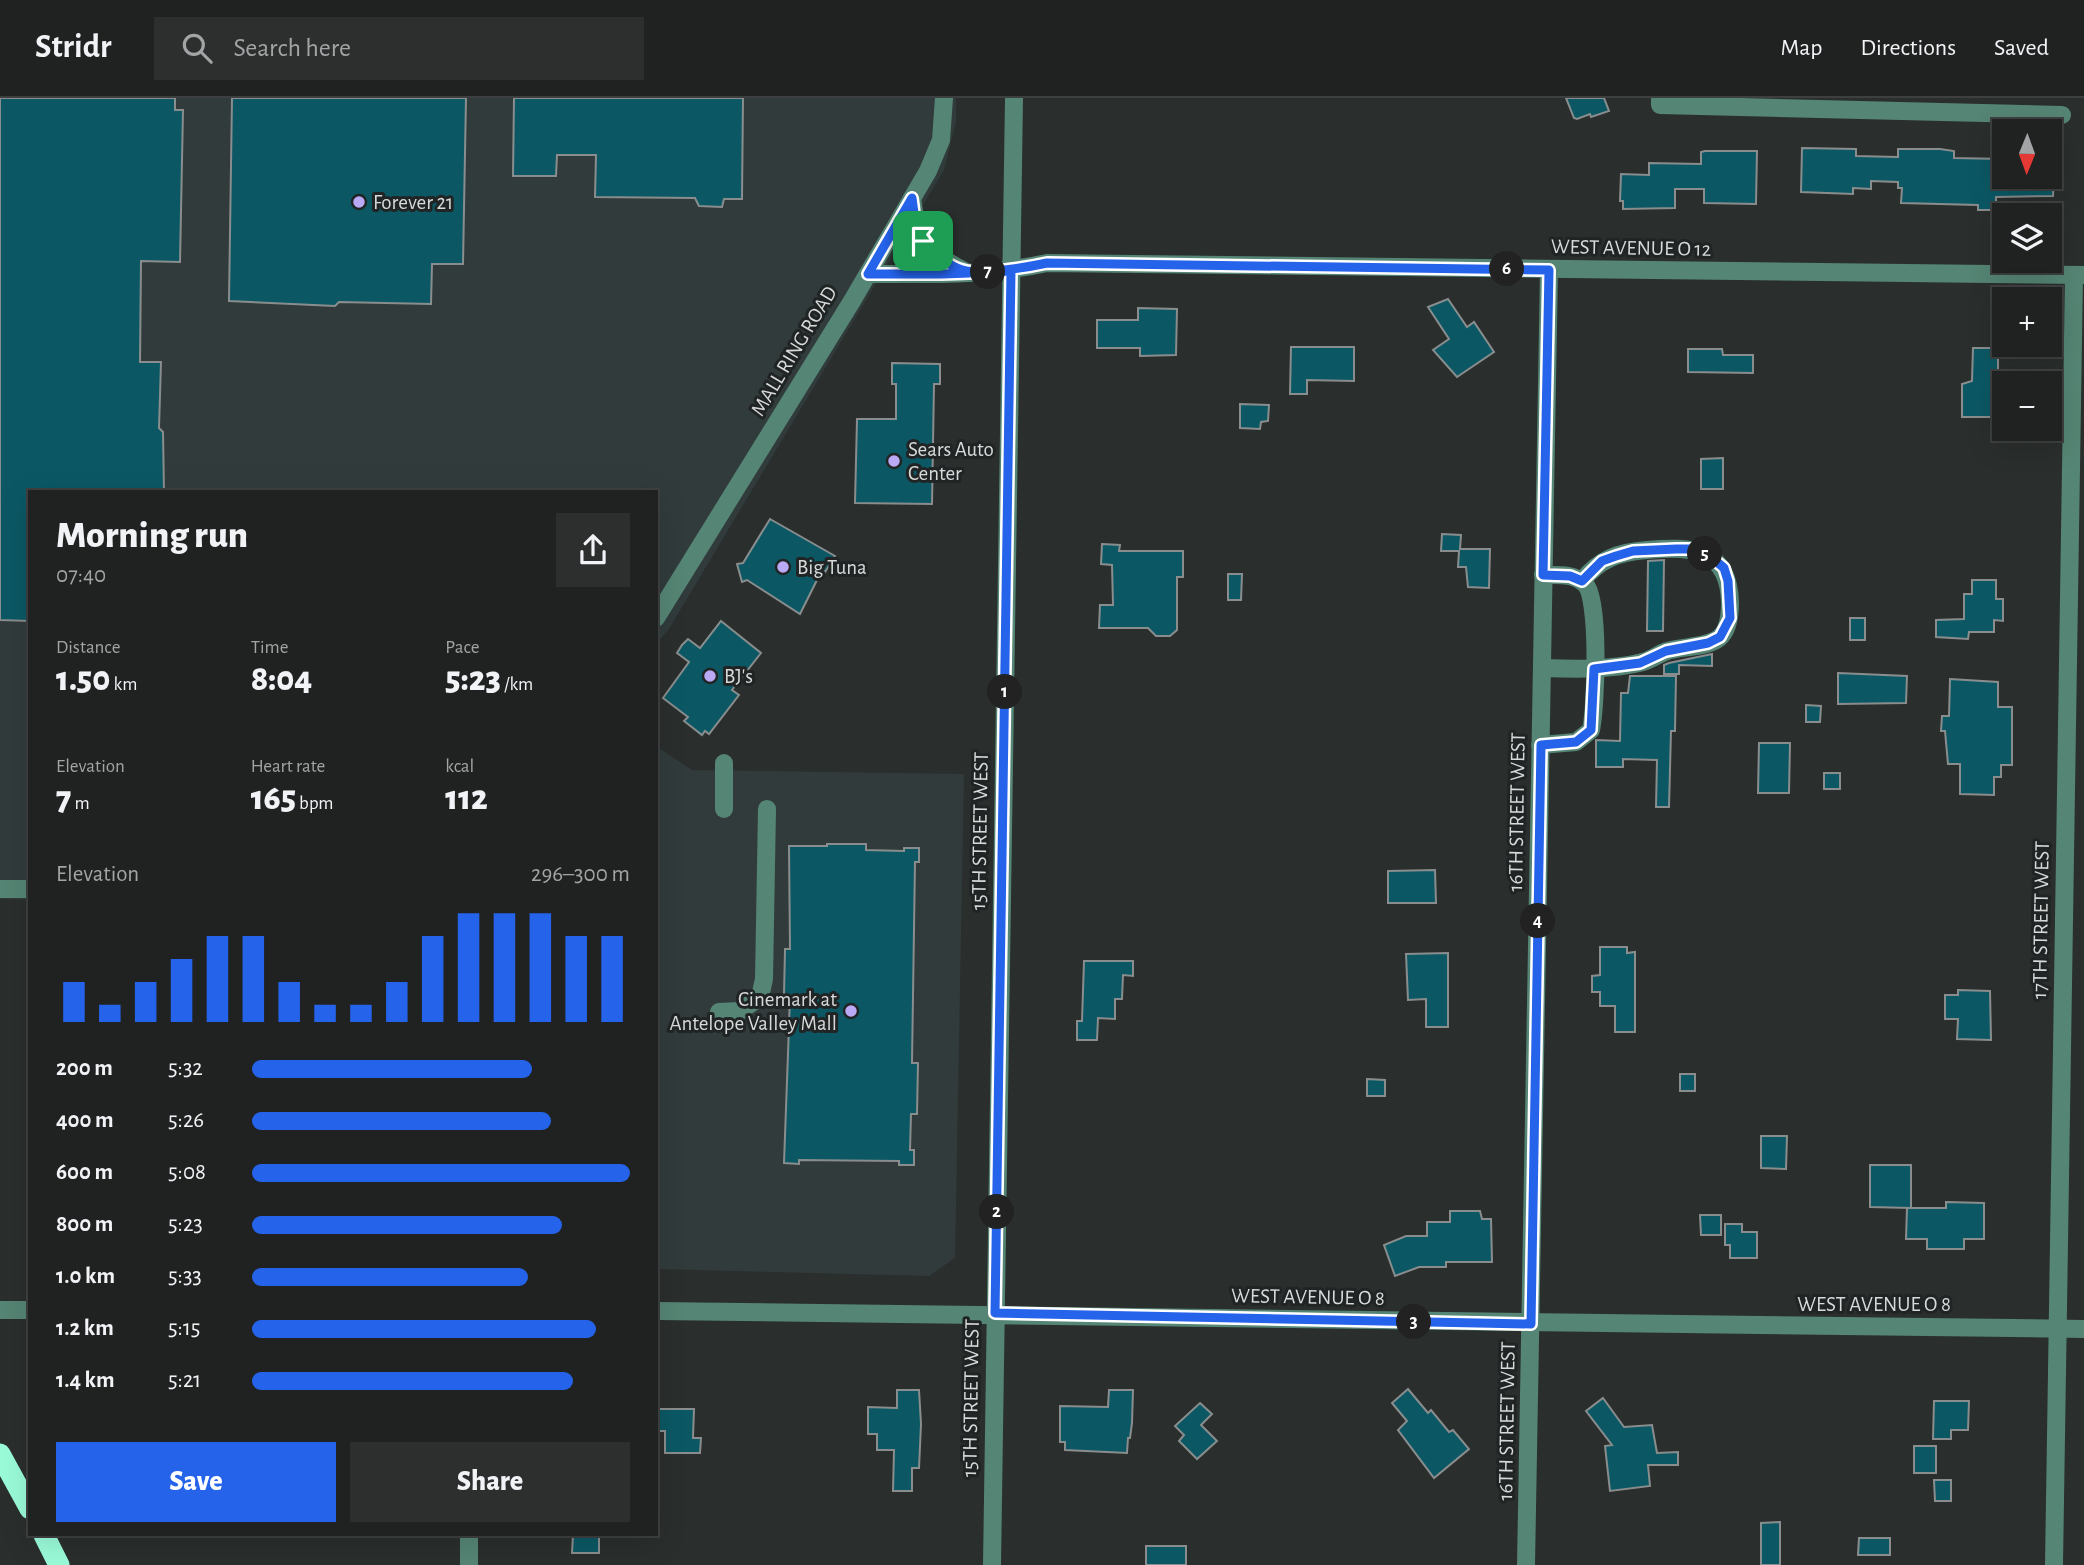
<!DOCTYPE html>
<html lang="en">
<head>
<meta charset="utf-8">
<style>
  body { margin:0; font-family:"Alegreya Sans",sans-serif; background:#2d2f2f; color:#f1f3f6; height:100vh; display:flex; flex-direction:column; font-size:26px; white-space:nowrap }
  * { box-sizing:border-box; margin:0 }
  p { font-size:23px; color:#a2a4a5 }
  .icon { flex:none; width:38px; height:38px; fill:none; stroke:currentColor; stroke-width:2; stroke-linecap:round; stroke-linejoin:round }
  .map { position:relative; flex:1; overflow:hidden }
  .sheet { position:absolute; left:28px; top:392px; width:630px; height:1046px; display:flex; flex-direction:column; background:#202222; border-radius:0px; box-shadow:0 7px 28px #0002,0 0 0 2px #3d3f40 }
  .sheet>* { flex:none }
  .needle { width:46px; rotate:181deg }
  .buttons { position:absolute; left:1992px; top:21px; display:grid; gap:14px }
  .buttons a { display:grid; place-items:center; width:70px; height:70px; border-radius:0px; background:#202222; box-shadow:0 7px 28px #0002,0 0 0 2px #3d3f40; font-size:35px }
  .pin { position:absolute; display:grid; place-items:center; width:60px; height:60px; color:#fff; margin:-30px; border-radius:14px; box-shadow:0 4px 10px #0006 }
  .km { position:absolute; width:35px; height:35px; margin:-18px; border-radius:50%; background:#222; color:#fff; font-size:19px; line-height:35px; text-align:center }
  .round { display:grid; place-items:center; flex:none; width:74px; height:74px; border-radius:0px; background:#2d2f2f }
  .overview { display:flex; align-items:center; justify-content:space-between; height:119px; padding:0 28px }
  h1 { font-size:38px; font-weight:800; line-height:52px }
  .stats { display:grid; grid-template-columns:repeat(3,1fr); gap:10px; height:119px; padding:7px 28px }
  .stats div { display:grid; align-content:center }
  .stats b { font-size:35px; font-weight:800 }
  .stats small { font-size:19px; font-weight:400 }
  .stats p { font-size:19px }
  .chart { height:196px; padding:14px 28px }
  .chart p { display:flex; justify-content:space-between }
  .chart svg { width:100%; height:126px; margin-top:7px; stroke:#2563eb; stroke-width:6 }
  .button { display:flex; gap:14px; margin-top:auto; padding:14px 28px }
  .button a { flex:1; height:80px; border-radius:0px; background:#2563eb; color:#fff; font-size:28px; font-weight:800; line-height:80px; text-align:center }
  .button a+a { background:#2d2f2f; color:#f1f3f6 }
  ul { padding:0 28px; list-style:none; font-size:23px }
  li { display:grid; grid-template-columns:112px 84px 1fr; align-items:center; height:52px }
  li i { height:18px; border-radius:9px; background:#2563eb }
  header { display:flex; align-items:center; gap:42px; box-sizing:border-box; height:98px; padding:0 35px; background:#202222; border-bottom:2px solid #3d3f40 }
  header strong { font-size:33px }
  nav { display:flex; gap:38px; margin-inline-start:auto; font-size:24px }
  .search { width:490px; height:63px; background:#2d2f2f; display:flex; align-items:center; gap:18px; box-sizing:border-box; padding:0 24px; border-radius:0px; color:#a2a4a5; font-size:26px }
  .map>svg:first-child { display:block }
  .built { fill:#313b3b }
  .building { fill:#0b5864; stroke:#898d8d; stroke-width:2 }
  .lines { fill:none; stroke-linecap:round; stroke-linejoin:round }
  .minor { stroke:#558574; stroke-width:18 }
  .highway { stroke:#9afbd9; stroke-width:21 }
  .route-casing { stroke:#fff; stroke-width:14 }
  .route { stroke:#2563eb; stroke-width:9 }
  .poi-dot { fill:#baaaf6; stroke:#212424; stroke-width:2.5 }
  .labels { text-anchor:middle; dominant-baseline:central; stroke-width:6; stroke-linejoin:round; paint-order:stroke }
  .poi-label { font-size:21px; fill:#d7dad9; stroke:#212424; text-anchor:start }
  .street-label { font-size:21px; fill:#d7dad9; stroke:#212424 }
</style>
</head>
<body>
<header>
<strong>Stridr</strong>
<div class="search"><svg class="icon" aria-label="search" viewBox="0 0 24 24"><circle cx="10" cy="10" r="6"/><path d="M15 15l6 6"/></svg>Search here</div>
<nav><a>Map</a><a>Directions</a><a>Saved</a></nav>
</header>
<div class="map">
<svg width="2084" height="1467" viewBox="0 0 2084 1467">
  <rect width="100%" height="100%" fill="#2a2e2d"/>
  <!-- built -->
  <g class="built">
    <path d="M0 0H956V24L944 72 667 534 656 546V394H30V802L0 801Z"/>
    <path d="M656 648 692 672 964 676 955 1160 929 1178 656 1171Z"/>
  </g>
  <!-- building -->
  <g class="building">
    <path d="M0 0H175V12H183L180 164 141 163 140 264H161L159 330 163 334 164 394H30V523L0 522Z"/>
    <path d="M232 0H466L463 166H432L431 206 339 204 335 208 229 203Z"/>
    <path d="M514 0H743L742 101H724L722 109 699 108 695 100 595 99 596 57H557L556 78H513Z"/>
    <path d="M1566 0H1604L1609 13 1591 19 1590 16 1577 21 1574 20Z"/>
    <path d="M1802 50 1856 51V58L1898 59V51H1940L1954 53V60L2004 61V79H2054L2053 98 1996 99V112H1978V107L1901 105 1902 90H1898V84L1871 83V91L1853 90V96L1801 94Z"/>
    <path d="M1705 53H1757L1756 106 1704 105V91H1675V110L1623 111V103H1620L1621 76 1649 77V65L1701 66V54Z"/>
    <path d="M1448 201 1467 229 1474 224 1494 254 1457 279 1433 252 1449 241 1428 209Z"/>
    <path d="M1138 210 1177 211 1176 257 1140 258V250H1097V222H1138Z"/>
    <path d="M1291 249H1354V283L1307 282V296H1290Z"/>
    <path d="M1973 250H1998V299L2004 300V319H1962V286L1972 283Z"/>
    <path d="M1688 251H1722L1723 257H1753V275L1688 274Z"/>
    <path d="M892 265 940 266V286H934L932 406 855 405 857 321H896V286H892Z"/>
    <path d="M1240 306 1269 307 1268 323 1261 324 1260 331 1240 330Z"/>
    <path d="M1723 360V391H1701V361Z"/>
    <path d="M770 421 835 458 825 474 822 472 800 516 747 482 742 484 737 466 743 465Z"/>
    <path d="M1442 436 1461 437 1460 451H1490L1489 490 1468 489 1466 469H1458L1459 453H1441Z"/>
    <path d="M1102 446 1120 447 1119 453H1183V479H1177V532L1170 538H1156L1148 530H1099L1100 507H1113L1112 467 1101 466Z"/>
    <path d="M1664 462 1663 533H1647L1648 463Z"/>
    <path d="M1228 476H1242L1241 502H1228Z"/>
    <path d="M1972 482H1996V501H2003V523L1994 522V534H1969L1968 541 1936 539V522L1964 521V496H1972Z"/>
    <rect x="1850" y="520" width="15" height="22"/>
    <path d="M721 523 761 555 732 592 739 597 709 636 705 633 702 637 684 623 688 619 663 600 689 564 677 555 682 547 688 541 700 550Z"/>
    <path d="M1712 556V568L1679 567V576H1664V567L1669 565Z"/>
    <path d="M1838 575 1907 578 1906 605 1838 606Z"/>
    <path d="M1630 578H1676L1675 633H1671L1669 709H1656L1657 662 1623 661V669H1596V642L1620 643 1621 595H1628Z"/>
    <path d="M1950 581 1998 584V609H2012V667H2001V679H1994V697L1960 696V666H1948L1945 633H1941L1942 618H1949Z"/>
    <path d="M1806 607 1821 608 1820 624H1806Z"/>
    <path d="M1759 645H1790L1789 695H1758Z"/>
    <rect x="1824" y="675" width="16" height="16"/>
    <path d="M827 746H866V752L904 753V750H919V764H915L912 965H918L917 1016H911L910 1052H914V1067H899V1063L799 1062V1066L784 1065 789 928 790 897H784L785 851H790L789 748H827Z"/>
    <path d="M1435 772 1436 805H1388V773Z"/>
    <path d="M1600 849H1627V855L1635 854V934H1615V908H1600V894H1592V878L1600 877Z"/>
    <path d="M1448 855V929H1426V901L1408 902 1406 856Z"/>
    <path d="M1084 863H1133V878L1123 877 1122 901H1115V921L1098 920 1097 942H1077V923H1082Z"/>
    <path d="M1958 892 1990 893 1991 942 1957 941 1958 921H1945V897H1958Z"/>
    <rect x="1680" y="976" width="15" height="17"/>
    <path d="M1367 981 1385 982V998H1367Z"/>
    <path d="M1761 1038H1787L1786 1071 1761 1070Z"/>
    <path d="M1870 1067H1911V1110L1870 1109Z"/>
    <path d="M1946 1104 1984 1105V1141H1964V1151H1927V1141H1906L1907 1110H1946Z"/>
    <path d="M1450 1113H1480L1482 1121H1491L1492 1164H1446V1169H1419L1395 1178 1384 1147 1406 1138H1427V1124H1450Z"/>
    <path d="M1700 1117H1721V1137H1701Z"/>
    <path d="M1725 1126H1742V1134H1757V1160H1730V1147H1725Z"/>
    <path d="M1408 1291 1428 1315 1431 1312 1449 1334 1453 1332 1469 1351 1434 1380 1398 1332 1407 1323 1392 1305Z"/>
    <path d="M897 1292H919L921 1326 919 1370H912V1393H893L894 1352H877V1336H868V1309L897 1310Z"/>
    <path d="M1109 1292H1133L1132 1325 1130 1340H1128L1127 1355 1065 1352V1344H1060V1308L1108 1309Z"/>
    <path d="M1603 1300 1624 1329 1652 1327 1657 1355 1678 1354V1367H1648L1650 1388 1610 1393 1605 1348 1612 1347 1586 1313Z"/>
    <path d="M1934 1303H1969L1968 1332H1951V1341H1933Z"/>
    <path d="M1200 1305 1212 1316 1201 1327 1217 1343 1197 1361 1179 1343 1184 1337 1175 1328Z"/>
    <path d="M656 1311H694L693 1340H701L700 1355H665V1333H656Z"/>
    <rect x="1914" y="1348" width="22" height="27"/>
    <path d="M1934 1382H1951V1403H1935Z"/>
    <path d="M1780 1424V1467H1761V1425Z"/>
    <path d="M573 1437H599V1455H572Z"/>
    <path d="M1859 1440H1890V1457H1858Z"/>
    <rect x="1146" y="1448" width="40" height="19"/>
  </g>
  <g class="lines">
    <!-- minor -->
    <g class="minor">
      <path d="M1660 0V7L2062 17"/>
      <path d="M912 100C917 142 929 155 966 174"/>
      <path d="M868 176C929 176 988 178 1047 165L2084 177"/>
      <path d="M656 520 852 203 928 73 941 42 944 0"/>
      <path d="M1542 570C1574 571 1612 572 1643 564 1652 561 1659 556 1667 553 1683 548 1706 550 1719 540 1729 532 1730 516 1730 505 1729 450 1692 448 1647 452 1619 454 1599 461 1582 483"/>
      <path d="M1540 647 1576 644 1591 632C1596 609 1600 500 1585 486 1574 475 1557 477 1543 477"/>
      <path d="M724 711V665"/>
      <path d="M0 791H30"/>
      <path d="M719 914 740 913 760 899 764 881 767 711"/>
      <path d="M0 1212H30"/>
      <path d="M656 1213 2084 1231"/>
      <path d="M469 1467V1437"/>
      <path d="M992 1467 1014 0"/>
      <path d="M1526 1467 1549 172"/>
      <path d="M2054 1467 2074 177"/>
    </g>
    <!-- highway -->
    <g class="highway">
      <path d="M0 1356 30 1411"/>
      <path d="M44 1437 59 1467"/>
    </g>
  </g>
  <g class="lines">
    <!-- route casing -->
    <g class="route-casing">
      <path id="route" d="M923 143C956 177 965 176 1011 173L995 1215 1531 1226 1541 647 1576 644 1591 632 1594 571 1640 565 1666 553 1708 545 1720 539 1730 520 1728 483 1724 470 1710 458 1692 451H1676L1633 453 1616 458 1602 463 1582 483 1570 478 1543 477 1549 172 1047 165C988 178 929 176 868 176L912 100 915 123 923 143"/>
    </g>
    <!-- route -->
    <use href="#route" class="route"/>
  </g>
  <!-- markers -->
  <g class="poi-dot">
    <circle cx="359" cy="104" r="7"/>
    <circle cx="894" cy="363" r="7"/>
    <circle cx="783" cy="469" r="7"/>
    <circle cx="710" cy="578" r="7"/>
    <circle cx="851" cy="913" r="7"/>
  </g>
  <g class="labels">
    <!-- poi labels -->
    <g class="poi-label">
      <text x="373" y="104">Forever 21</text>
      <text x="908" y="351">Sears Auto<tspan x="908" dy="24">Center</tspan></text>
      <text x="797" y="469">Big Tuna</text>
      <text x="724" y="578">BJ's</text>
      <text x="837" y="901" text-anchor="end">Cinemark at<tspan x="837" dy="24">Antelope Valley Mall</tspan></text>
    </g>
    <!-- street labels -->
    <g class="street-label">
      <text transform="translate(1631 150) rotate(1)">WEST AVENUE O 12</text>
      <text transform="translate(794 253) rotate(-59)">MALL RING ROAD</text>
      <text transform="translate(1517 714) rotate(-89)">16TH STREET WEST</text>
      <text transform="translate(980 733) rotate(-89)">15TH STREET WEST</text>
      <text transform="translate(2041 822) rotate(-89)">17TH STREET WEST</text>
      <text transform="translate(1308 1199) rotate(1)">WEST AVENUE O 8</text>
      <text x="1874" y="1206">WEST AVENUE O 8</text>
      <text transform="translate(971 1300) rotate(-89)">15TH STREET WEST</text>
      <text transform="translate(1507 1323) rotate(-89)">16TH STREET WEST</text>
    </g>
  </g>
</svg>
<div class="buttons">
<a><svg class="needle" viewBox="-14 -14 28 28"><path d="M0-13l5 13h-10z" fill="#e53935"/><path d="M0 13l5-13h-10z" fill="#a2a4a5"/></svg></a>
<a><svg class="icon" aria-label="layers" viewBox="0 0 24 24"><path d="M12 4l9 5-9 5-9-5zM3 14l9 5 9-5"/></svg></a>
<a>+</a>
<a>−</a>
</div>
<div class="pin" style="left:923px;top:143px;background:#1e9e55"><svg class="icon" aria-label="arrive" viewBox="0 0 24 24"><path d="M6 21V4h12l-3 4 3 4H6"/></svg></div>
<b class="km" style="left:1005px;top:594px">1</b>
<b class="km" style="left:997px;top:1114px">2</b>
<b class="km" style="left:1414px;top:1224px">3</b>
<b class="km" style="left:1538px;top:823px">4</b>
<b class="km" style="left:1705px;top:456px">5</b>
<b class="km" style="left:1507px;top:171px">6</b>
<b class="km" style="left:988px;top:174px">7</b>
<section class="sheet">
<div class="overview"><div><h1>Morning run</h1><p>07:40</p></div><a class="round"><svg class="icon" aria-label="share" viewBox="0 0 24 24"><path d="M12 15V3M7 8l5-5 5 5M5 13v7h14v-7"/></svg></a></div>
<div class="stats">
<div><p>Distance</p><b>1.50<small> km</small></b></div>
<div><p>Time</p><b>8:04</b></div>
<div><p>Pace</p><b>5:23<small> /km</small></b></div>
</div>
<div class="stats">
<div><p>Elevation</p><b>7<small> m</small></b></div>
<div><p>Heart rate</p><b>165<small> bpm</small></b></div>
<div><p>kcal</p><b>112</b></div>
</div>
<div class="chart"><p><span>Elevation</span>296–300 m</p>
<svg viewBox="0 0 160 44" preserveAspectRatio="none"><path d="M5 44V30M15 44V38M25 44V30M35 44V22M45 44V14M55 44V14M65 44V30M75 44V38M85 44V38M95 44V30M105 44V14M115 44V6M125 44V6M135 44V6M145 44V14M155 44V14"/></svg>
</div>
<ul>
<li><b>200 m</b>5:32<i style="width:74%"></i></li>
<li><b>400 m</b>5:26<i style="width:79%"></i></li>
<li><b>600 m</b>5:08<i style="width:100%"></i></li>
<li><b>800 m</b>5:23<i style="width:82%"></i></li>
<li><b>1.0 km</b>5:33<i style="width:73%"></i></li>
<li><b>1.2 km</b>5:15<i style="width:91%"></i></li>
<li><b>1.4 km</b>5:21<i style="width:85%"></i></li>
</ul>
<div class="button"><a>Save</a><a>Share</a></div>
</section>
</div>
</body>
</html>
